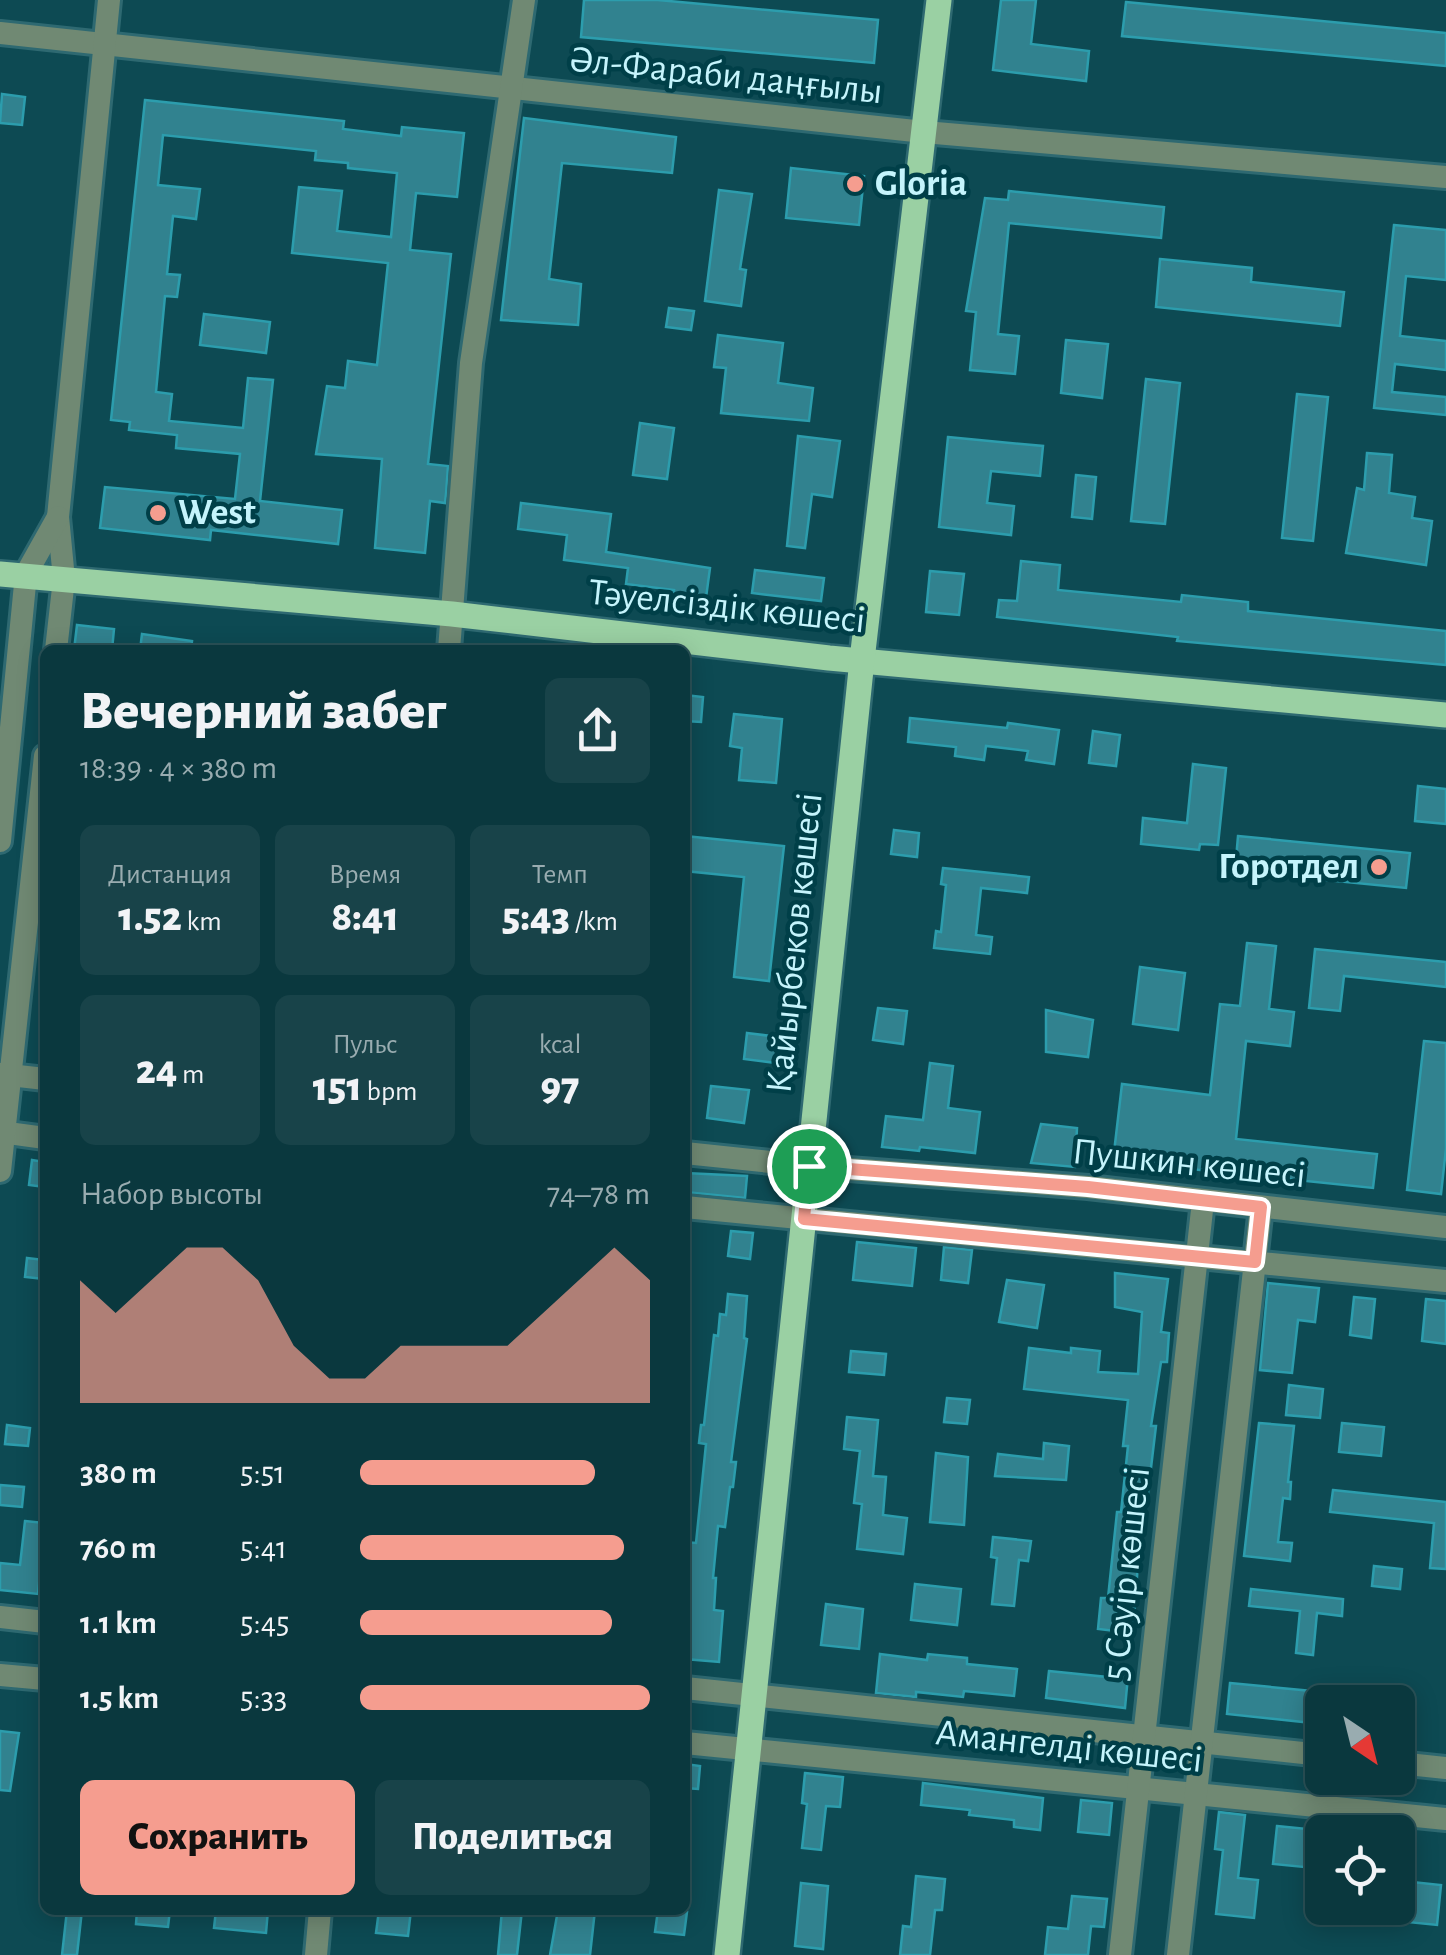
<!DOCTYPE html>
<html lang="ru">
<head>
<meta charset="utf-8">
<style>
  body { margin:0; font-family:"Alegreya Sans",sans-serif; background:#184349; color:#f1f3f6; height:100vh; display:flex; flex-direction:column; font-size:38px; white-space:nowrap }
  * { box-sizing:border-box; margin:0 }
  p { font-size:32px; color:#99acb0 }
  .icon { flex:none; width:55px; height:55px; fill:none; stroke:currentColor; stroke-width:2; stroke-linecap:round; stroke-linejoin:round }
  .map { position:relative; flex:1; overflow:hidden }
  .panel { position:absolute; left:40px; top:645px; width:650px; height:1270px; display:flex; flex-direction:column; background:#0a383e; border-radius:15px; box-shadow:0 5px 25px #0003,0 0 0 2px #2a5258 }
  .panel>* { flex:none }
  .needle { width:65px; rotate:145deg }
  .fabs { position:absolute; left:1305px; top:1685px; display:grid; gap:20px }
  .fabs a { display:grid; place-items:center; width:110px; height:110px; border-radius:15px; background:#0a383e; box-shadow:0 5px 25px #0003,0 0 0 2px #2a5258; font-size:50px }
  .pin { position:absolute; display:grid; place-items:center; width:85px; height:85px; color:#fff; margin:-42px; border:5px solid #fff; border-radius:50%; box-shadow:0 2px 10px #0007 }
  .round { display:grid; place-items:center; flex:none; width:105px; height:105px; border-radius:15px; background:#184349 }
  .headline { display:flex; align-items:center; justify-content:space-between; height:170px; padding:0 40px }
  h1 { font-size:55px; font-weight:800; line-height:75px }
  .metrics { display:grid; grid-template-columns:repeat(3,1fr); gap:15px; height:170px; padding:10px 40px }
  .metrics div { display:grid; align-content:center; border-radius:15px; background:#184349; text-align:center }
  .metrics b { font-size:42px; font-weight:800 }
  .metrics small { font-size:28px; font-weight:400 }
  .metrics p { font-size:28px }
  .chart { height:280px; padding:20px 40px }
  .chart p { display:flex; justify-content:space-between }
  .chart svg { width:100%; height:180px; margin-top:10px; fill:#f59d8f; opacity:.7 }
  .primary-button { display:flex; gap:20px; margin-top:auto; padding:20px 40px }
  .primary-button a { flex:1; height:115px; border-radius:15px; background:#f59d8f; color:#111; font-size:40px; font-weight:800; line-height:115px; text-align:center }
  .primary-button a+a { background:#184349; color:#f1f3f6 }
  ul { padding:0 40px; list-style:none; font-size:32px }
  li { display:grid; grid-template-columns:160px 120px 1fr; align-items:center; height:75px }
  li i { height:25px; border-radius:12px; background:#f59d8f }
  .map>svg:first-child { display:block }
  .building { fill:#31828f; stroke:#2c9dad; stroke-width:2.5 }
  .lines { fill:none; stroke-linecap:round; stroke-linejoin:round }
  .minor-casing { stroke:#2e6971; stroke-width:28 }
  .major-casing { stroke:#2e6971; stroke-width:30 }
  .minor { stroke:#708973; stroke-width:22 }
  .major { stroke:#9ad0a3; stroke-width:25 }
  .route-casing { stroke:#fff; stroke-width:20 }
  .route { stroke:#f59d8f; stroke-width:12 }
  .poi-dot { fill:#f59d8f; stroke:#003f48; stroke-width:4 }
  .labels { text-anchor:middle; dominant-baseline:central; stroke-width:9; stroke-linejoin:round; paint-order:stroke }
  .street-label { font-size:38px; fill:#c5f4fc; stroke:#003f48 }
  .poi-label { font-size:38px; font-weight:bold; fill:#c5f4fc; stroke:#003f48; text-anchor:start }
</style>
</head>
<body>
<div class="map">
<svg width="1446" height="1955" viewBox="0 0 1446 1955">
  <rect width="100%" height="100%" fill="#0d4a53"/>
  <!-- building -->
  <g class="building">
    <path d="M584 0H658L878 20 874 63 581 37Z"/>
    <path d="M1001 0H1036L1031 44 1089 51 1086 81 993 70Z"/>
    <path d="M1126 2 1446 33V66L1122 36Z"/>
    <path d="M2 94 25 97 22 125 0 123Z"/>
    <path d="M145 100 344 121 343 129 401 136 402 127 464 133 457 197 416 193 410 250 451 254 428 464 448 466 446 494 445 503 430 501 425 553 375 548 382 459 316 454 327 386 345 388 348 361 377 365 388 263 292 253 299 187 342 191 337 231 391 237 397 173 348 168V163L315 160 316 151 163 135 158 185 200 189 196 219 173 216 167 274 180 275 177 297 165 296 156 392 172 394 169 421 243 428 248 378 273 380 260 501 342 510 338 544 211 530 210 540 100 528 105 487 235 499 240 454 176 448 177 435 129 430 130 422 111 420Z"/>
    <path d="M524 118 676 137 672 173 562 163 549 279 581 284 578 325 501 320Z"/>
    <path d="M791 168 864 176 859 225 786 218Z"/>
    <path d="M719 190 752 194 740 269 746 270 741 306 705 301Z"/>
    <path d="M1009 191 1164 207 1161 238 1009 223 998 334 1019 336 1015 374 970 370 976 312 966 311 985 198 1008 200Z"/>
    <path d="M1394 225 1446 230V280L1406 276 1400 336 1446 341V370L1395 364 1392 392 1446 397V415L1374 408Z"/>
    <path d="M1160 259 1252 268 1251 282 1344 292 1340 326 1156 307Z"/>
    <path d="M669 308 694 311 691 330 666 327Z"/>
    <path d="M204 314 270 322 266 353 200 345Z"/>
    <path d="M718 335 783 343 778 383 813 388 809 421 721 413 726 368 714 367Z"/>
    <path d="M1066 340 1108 344 1102 398 1061 393Z"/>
    <path d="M1146 379 1180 383 1165 524 1131 521Z"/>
    <path d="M1297 394 1328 397 1313 541 1282 538Z"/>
    <path d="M640 423 674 428 667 479 633 475Z"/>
    <path d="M798 436 840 441 832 497 812 494 805 548 787 546Z"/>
    <path d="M948 437 1043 446 1040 476 991 471 987 503 1014 506 1011 535 939 527Z"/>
    <path d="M1367 453 1392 455 1389 493 1415 497 1412 518 1432 521 1426 565 1346 553 1357 488 1364 490Z"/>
    <path d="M1076 475 1096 477 1092 519 1072 517Z"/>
    <path d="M521 503 611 514 606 552 710 568 706 598 673 595 674 590 626 584 628 568 564 560 567 535 518 529Z"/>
    <path d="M1021 561 1060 565 1058 590 1181 602 1182 595 1248 602V611L1446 631V665L1177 641 1178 637 997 617 999 600 1017 601Z"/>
    <path d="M755 570 824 578 821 601 752 593Z"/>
    <path d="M930 571 964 574 959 615 926 612Z"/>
    <path d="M77 625 114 629 112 650H74Z"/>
    <path d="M142 634 192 641 191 650H140Z"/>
    <path d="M685 695 703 697 701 722 685 721Z"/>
    <path d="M734 714 782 719 776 783 739 780 742 748 730 746Z"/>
    <path d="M910 718 1007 728 1008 723 1059 730 1054 764 1026 760 1028 751 986 746 984 760 955 756 956 747 908 742Z"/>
    <path d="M1093 731 1120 735 1116 766 1089 763Z"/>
    <path d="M1193 764 1226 768 1218 845 1200 844 1199 850 1141 844 1143 818 1187 823Z"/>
    <path d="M1418 786 1446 789V824L1415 821Z"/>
    <path d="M894 830 919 833 917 857 891 854Z"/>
    <path d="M685 836 784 846 769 981 734 977 744 877 685 871Z"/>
    <path d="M1238 836 1410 853 1406 888 1235 871Z"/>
    <path d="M943 868 1029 877 1027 893 981 888 976 935 992 937 990 954 934 948 936 931 941 932 946 885 941 884Z"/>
    <path d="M1247 943 1276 946 1269 1009 1294 1012 1290 1046 1246 1041 1236 1139 1377 1154 1373 1188 1113 1161 1122 1084 1210 1095 1220 1004 1240 1006Z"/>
    <path d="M1315 949 1446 962V987L1344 976 1340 1011 1309 1008Z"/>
    <path d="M1140 967 1185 973 1178 1030 1133 1024Z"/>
    <path d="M878 1008 907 1011 903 1044 873 1040Z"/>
    <path d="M1046 1010 1093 1020 1088 1057 1046 1052Z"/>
    <path d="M747 1033 779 1037 776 1063 744 1059Z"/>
    <path d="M1424 1041 1446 1043V1149L1441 1194 1407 1190Z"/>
    <path d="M930 1063 953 1066 948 1108 980 1112 975 1153 920 1147 919 1151 882 1147 886 1116 923 1120Z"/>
    <path d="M711 1086 749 1090 744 1123 707 1118Z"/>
    <path d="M1041 1124 1077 1128 1075 1167 1031 1163Z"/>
    <path d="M32 1160 45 1162V1187L29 1185Z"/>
    <path d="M685 1173 747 1176 745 1198 685 1192Z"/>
    <path d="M731 1231 753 1233 750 1259 728 1256Z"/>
    <path d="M857 1242 916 1248 912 1286 853 1280Z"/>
    <path d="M944 1247 972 1250 968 1283 941 1280Z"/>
    <path d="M27 1258 45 1260V1279L25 1277Z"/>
    <path d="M1115 1273 1168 1279 1161 1332 1169 1333 1167 1362H1161L1151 1426H1156L1148 1493H1143L1133 1633 1098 1629 1101 1598H1108L1117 1512H1121L1128 1446H1123L1128 1400 1024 1389 1029 1348 1071 1353V1348L1100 1351 1098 1372 1138 1374 1142 1312 1115 1307Z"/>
    <path d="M1007 1280 1044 1285 1037 1328 999 1322Z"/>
    <path d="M1268 1283 1319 1288 1315 1322 1298 1320 1292 1373 1260 1370Z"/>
    <path d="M728 1294 747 1296 744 1338 747 1339 731 1462H736L733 1487H730L725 1527 718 1526 713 1578H716L714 1610 723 1611 719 1662 685 1659V1542L696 1543 706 1444 699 1443 701 1425H704L714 1335 718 1336 720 1314 726 1315Z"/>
    <path d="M1354 1297 1375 1299 1371 1338 1350 1335Z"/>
    <path d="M1426 1299 1446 1301V1344L1422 1341Z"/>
    <path d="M851 1351 886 1354 884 1375 849 1372Z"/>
    <path d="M1289 1385 1323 1389 1320 1418 1286 1415Z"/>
    <path d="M947 1398 970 1400 967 1424 944 1422Z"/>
    <path d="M847 1417 878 1420 873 1476 886 1477 883 1515 907 1518 903 1554 857 1549 862 1504 854 1503 860 1451 844 1449Z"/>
    <path d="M1259 1423 1294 1426 1288 1482H1291L1290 1499 1283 1498 1278 1542 1292 1543 1290 1561 1244 1556Z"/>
    <path d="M1342 1423 1384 1427 1381 1456 1339 1452Z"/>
    <path d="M7 1425 30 1428 28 1446 5 1444Z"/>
    <path d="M1044 1443 1069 1446 1066 1480 995 1476 998 1454 1043 1459Z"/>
    <path d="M936 1453 968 1457 964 1525 930 1522Z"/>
    <path d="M0 1485 24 1487 22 1507 0 1505Z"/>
    <path d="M1333 1490 1446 1502V1569L1430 1568 1434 1523 1330 1512Z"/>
    <path d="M25 1521 45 1523 38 1594 0 1590V1563L20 1565Z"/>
    <path d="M993 1537 1031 1541 1028 1561 1019 1560 1014 1606 992 1604 997 1558 991 1557Z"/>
    <path d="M1374 1566 1402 1569 1400 1589 1372 1586Z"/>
    <path d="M915 1584 961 1589 957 1625 911 1620Z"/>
    <path d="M1251 1589 1343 1599 1342 1616 1317 1613 1313 1655 1296 1653 1300 1611 1249 1606Z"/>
    <path d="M826 1604 863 1609 859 1649 821 1645Z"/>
    <path d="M880 1654 927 1660 928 1654 967 1658V1664L1017 1669 1014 1696 964 1691 963 1697 916 1692V1697L876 1693Z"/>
    <path d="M1049 1671 1108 1677V1674L1128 1676 1125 1708 1046 1698Z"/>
    <path d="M1230 1683 1322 1692V1724L1227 1714Z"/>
    <path d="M0 1731 19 1733 10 1791 0 1790Z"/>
    <path d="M685 1764 700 1766 698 1789 685 1788Z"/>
    <path d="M805 1773 843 1777 840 1807 826 1806 821 1850 802 1848 807 1804 802 1803Z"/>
    <path d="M923 1783 1043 1798 1040 1830 1014 1827V1820L969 1815 970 1810 921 1805Z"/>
    <path d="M1081 1800 1112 1803 1109 1835 1078 1832Z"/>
    <path d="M1219 1812 1245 1815 1238 1878 1258 1880 1254 1918 1216 1914 1223 1850 1215 1849Z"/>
    <path d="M1277 1826 1318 1830 1314 1868 1273 1864Z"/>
    <path d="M1398 1829 1414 1831 1410 1868 1398 1867Z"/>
    <path d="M916 1876 945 1879 942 1910H935L930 1955H900L903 1926 911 1927Z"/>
    <path d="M1412 1882 1441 1885 1437 1925 1407 1922Z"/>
    <path d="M801 1883 828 1886 823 1949 795 1946Z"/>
    <path d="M1072 1896 1107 1899 1104 1927 1091 1926 1088 1955H1045L1048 1927 1068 1929Z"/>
    <path d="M67 1910H82L77 1955H62Z"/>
    <path d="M137 1910H170L168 1927 136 1924Z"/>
    <path d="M216 1910H268L266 1933 214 1928Z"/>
    <path d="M379 1910H411L408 1936 376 1933Z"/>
    <path d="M502 1910H522L517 1955H498Z"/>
    <path d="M558 1910H595L590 1955H550Z"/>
    <path d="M658 1910 687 1912 684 1935 655 1932Z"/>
  </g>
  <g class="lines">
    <!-- minor casing -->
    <g class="minor-casing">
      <g id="minor">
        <path d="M0 33 924 132 1446 177"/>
        <path d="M56 650 64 579 58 517 109 0"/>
        <path d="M449 650 471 363 524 0"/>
        <path d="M0 841 26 574 58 517"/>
        <path d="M0 1074 45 1079"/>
        <path d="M0 1132 45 1138"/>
        <path d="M685 1153 809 1166 1088 1187 1446 1227"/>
        <path d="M0 1171 45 756"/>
        <path d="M685 1207 1446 1281"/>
        <path d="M0 1617 45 1622"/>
        <path d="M0 1675 45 1679"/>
        <path d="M685 1688 1322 1755"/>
        <path d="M685 1743 1446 1819"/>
        <path d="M1398 1763 1446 1768"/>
        <path d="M316 1955 320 1910"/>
        <path d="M1120 1955 1203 1201"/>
        <path d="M1178 1955 1261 1207"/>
      </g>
    </g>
    <!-- major casing -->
    <g class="major-casing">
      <g id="major">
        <path d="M0 574 452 614 829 658 1446 715"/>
        <path d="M727 1955 862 660 939 0"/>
      </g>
    </g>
    <!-- minor -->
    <use href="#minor" class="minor"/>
    <!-- major -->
    <use href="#major" class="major"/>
  </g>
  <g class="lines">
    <!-- route casing -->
    <g class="route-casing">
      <path id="route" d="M809 1166 1088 1187 1261 1207 1255 1262 804 1219Z"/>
    </g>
    <!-- route -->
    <use href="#route" class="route"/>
  </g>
  <!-- markers -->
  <g class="poi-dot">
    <circle cx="855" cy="184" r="10"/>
    <circle cx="158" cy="513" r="10"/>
    <circle cx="1379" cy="867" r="10"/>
  </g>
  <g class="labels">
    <!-- street labels -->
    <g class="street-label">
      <text transform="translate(726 76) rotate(6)">Әл-Фараби даңғылы</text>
      <text transform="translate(727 607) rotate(6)">Тәуелсіздік көшесі</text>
      <text transform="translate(795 943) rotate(-84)">Қайырбеков көшесі</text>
      <text transform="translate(1189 1164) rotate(6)">Пушкин көшесі</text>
      <text transform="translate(1127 1574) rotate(-84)">5 Сәуір көшесі</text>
      <text transform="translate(1069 1747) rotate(6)">Амангелді көшесі</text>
    </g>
    <!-- poi labels -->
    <g class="poi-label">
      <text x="875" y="184">Gloria</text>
      <text x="178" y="513">West</text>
      <text x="1359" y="867" text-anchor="end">Горотдел</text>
    </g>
  </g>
</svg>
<div class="fabs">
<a><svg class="needle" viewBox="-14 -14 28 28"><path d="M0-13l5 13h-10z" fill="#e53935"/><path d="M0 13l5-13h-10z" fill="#99acb0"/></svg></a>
<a><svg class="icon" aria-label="locate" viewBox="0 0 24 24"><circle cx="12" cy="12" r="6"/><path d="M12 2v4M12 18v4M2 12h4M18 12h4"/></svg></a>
</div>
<div class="pin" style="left:809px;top:1166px;background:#1e9e55"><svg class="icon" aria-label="arrive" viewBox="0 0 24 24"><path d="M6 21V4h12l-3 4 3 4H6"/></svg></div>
<section class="panel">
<div class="headline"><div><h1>Вечерний забег</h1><p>18:39 · 4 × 380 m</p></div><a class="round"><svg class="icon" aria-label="share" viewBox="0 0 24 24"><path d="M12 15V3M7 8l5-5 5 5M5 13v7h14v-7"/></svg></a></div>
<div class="metrics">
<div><p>Дистанция</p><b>1.52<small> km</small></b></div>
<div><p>Время</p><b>8:41</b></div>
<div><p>Темп</p><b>5:43<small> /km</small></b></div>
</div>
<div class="metrics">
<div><b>24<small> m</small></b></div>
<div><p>Пульс</p><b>151<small> bpm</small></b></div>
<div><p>kcal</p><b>97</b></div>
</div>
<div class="chart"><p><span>Набор высоты</span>74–78 m</p>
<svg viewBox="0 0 160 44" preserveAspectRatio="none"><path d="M0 44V14L10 22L20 14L30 6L40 6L50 14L60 30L70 38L80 38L90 30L100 30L110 30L120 30L130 22L140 14L150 6L160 14V44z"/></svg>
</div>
<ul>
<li><b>380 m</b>5:51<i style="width:81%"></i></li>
<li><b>760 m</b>5:41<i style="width:91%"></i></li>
<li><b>1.1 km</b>5:45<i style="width:87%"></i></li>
<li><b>1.5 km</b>5:33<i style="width:100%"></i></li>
</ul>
<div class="primary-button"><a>Сохранить</a><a>Поделиться</a></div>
</section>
</div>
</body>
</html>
